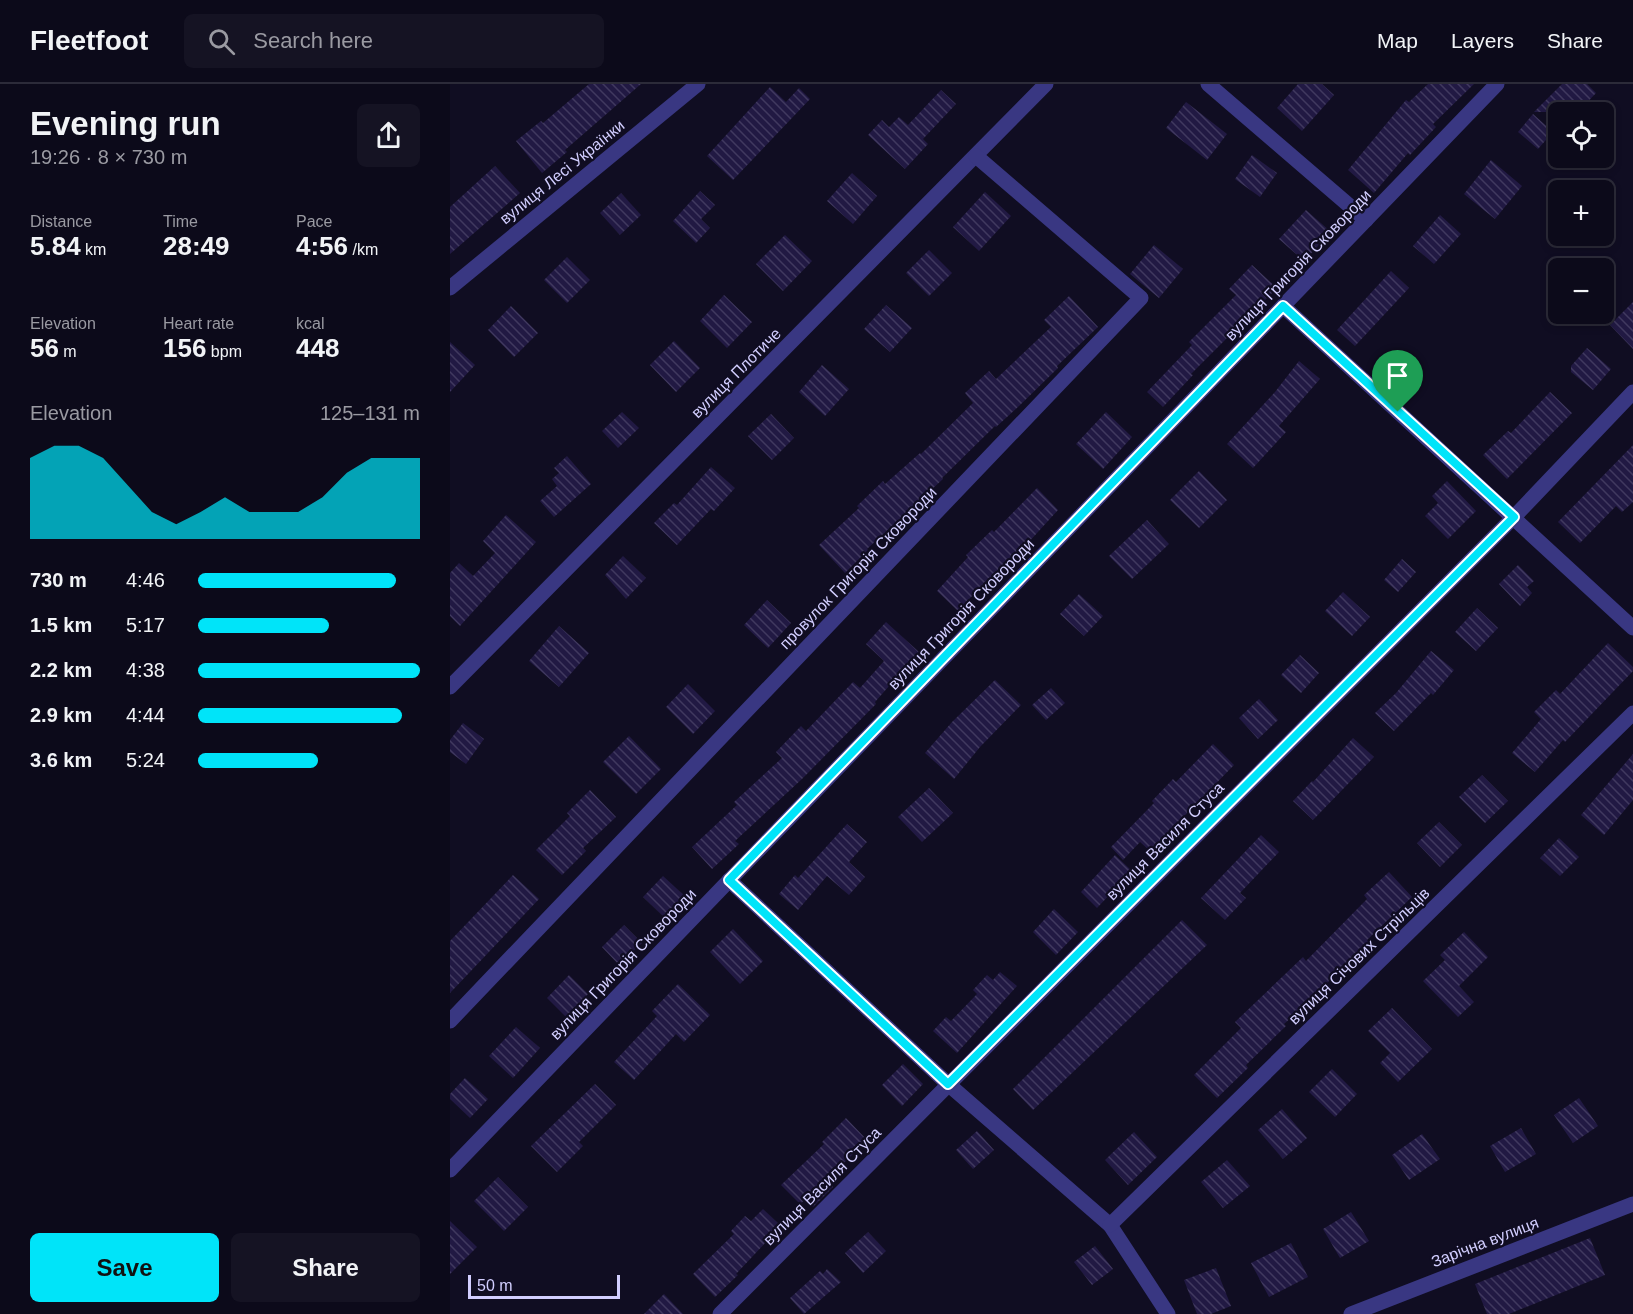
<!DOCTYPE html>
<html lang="en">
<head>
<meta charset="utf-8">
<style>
  body { margin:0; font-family:Arial,sans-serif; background:#151323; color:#f1f3f6; height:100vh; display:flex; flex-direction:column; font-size:22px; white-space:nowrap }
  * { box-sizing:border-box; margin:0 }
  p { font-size:20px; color:#9a9aa2 }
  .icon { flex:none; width:33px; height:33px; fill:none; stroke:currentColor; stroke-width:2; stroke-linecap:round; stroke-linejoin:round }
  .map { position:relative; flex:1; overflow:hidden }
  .drawer { display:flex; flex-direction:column; background:#0c0a1a; width:450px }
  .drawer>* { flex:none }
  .tools { position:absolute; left:1098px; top:18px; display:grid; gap:12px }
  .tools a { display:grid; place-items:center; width:66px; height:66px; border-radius:9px; background:#0c0a1a; box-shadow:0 3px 9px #0003,0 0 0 2px #2c2b39; font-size:30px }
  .scale { position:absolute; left:18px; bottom:15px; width:152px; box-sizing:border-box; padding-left:6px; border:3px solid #d2ceff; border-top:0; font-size:16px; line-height:21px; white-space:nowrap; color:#d2ceff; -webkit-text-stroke:4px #100d22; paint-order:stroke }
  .pin { position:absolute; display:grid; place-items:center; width:51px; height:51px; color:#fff; margin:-62px -26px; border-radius:50% 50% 50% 0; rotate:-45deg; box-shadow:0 0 6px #0007 }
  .pin .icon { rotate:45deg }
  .round { display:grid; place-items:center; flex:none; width:63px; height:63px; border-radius:9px; background:#151323 }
  .head { display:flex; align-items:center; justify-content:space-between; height:102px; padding:0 30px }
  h1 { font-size:33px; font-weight:700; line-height:45px }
  .stats { display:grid; grid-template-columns:repeat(3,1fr); gap:9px; height:102px; padding:6px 30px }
  .stats div { display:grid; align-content:center }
  .stats b { font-size:26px; font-weight:700 }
  .stats small { font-size:16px; font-weight:400 }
  .stats p { font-size:16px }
  .chart { height:168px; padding:12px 30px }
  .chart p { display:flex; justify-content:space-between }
  .chart svg { width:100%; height:108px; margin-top:6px; fill:#00e4f9; opacity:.7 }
  .button { display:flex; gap:12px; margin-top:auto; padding:12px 30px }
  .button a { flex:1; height:69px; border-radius:9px; background:#00e4f9; color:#111; font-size:24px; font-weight:700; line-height:69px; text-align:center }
  .button a+a { background:#151323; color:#f1f3f6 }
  ul { padding:0 30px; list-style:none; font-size:20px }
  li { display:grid; grid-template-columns:96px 72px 1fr; align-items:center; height:45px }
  li i { height:15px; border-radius:8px; background:#00e4f9 }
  header { display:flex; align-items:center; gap:36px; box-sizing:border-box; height:84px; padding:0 30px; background:#0c0a1a; border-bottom:2px solid #2c2b39 }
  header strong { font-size:28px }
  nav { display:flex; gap:33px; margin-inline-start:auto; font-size:21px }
  .search { width:420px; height:54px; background:#151323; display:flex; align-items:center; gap:15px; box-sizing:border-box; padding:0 21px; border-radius:9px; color:#9a9aa2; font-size:22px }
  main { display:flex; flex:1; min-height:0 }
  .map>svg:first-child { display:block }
  .building { fill:url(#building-back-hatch) }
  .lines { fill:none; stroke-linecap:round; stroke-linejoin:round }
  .minor { stroke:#393782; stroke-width:15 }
  .route-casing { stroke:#fff; stroke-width:12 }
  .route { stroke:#00e4f9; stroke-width:8 }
  .labels { text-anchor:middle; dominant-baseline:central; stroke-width:4.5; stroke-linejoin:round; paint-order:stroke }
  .street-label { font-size:16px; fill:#d2ceff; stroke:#100d22 }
</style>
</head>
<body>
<header>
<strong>Fleetfoot</strong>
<div class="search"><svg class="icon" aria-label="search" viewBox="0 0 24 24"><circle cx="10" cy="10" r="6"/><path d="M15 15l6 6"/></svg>Search here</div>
<nav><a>Map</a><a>Layers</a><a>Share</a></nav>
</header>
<main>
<section class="drawer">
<div class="head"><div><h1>Evening run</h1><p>19:26 · 8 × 730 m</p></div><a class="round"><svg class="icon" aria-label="share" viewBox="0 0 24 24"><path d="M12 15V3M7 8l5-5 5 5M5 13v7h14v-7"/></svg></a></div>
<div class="stats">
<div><p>Distance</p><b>5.84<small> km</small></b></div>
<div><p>Time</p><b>28:49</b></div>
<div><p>Pace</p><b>4:56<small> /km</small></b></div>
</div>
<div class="stats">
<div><p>Elevation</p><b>56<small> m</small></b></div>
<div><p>Heart rate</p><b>156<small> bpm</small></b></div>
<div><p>kcal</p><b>448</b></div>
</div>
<div class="chart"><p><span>Elevation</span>125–131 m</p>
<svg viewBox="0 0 160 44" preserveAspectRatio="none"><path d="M0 44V11L10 6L20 6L30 11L40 22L50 33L60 38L70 33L80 27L90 33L100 33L110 33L120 27L130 17L140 11L150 11L160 11V44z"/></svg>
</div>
<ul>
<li><b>730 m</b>4:46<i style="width:89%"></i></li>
<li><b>1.5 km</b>5:17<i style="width:59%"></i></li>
<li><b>2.2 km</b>4:38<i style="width:100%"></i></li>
<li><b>2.9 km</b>4:44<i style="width:92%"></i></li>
<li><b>3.6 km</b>5:24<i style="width:54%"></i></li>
</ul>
<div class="button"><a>Save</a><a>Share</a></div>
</section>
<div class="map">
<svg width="1183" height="1230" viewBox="0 0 1183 1230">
  <defs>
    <pattern id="building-back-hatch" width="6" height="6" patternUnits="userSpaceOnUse" patternTransform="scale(1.5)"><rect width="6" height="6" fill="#211943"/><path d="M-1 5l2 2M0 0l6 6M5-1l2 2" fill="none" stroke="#40395f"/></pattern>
  </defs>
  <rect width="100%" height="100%" fill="#100d22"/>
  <!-- building -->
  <g class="building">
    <path d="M139 0H191L115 66 117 68 92 89 66 57 91 37 93 39Z"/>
    <path d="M848 0H872L884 11 852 47 827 24Z"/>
    <path d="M978 0H1024L983 40 986 43 960 71 958 69 924 109 898 86 956 16 959 18Z"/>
    <path d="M1112 0H1137L1146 9 1128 28H1084Z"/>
    <path d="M320 3 336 18 349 4 360 15 283 96 257 72Z"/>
    <path d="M491 6 506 20 473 55 478 60 455 85 418 51 432 36 439 43 449 33 458 41Z"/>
    <path d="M736 18 777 50 757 76 716 44Z"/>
    <path d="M1083 30 1103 48 1088 65 1068 48Z"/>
    <path d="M802 71 827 89 810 113 785 95Z"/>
    <path d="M1041 76 1072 102 1045 135 1014 110Z"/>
    <path d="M45 82 70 109 0 170V123Z"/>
    <path d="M402 89 427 112 403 140 377 117Z"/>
    <path d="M250 107 265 121 251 135 260 144 246 159 223 137Z"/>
    <path d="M535 108 561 132 529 167 503 143Z"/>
    <path d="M171 109 191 131 170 151 150 129Z"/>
    <path d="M856 126 881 148 854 177 829 155Z"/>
    <path d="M990 131 1011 150 984 180 963 162Z"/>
    <path d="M335 151 362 177 333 207 306 180Z"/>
    <path d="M704 161 733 185 709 214 680 190Z"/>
    <path d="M479 166 502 189 479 212 456 189Z"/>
    <path d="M117 173 140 196 117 219 94 196Z"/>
    <path d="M802 181 827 204 741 290 743 291 713 323 697 308 742 261 739 258 786 211 779 205Z"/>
    <path d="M941 187 959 204 905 262 887 246Z"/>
    <path d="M274 211 302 238 277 264 250 237Z"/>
    <path d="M619 212 648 243 607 282 608 284 569 322 546 343 545 342 492 394 493 395 417 465 418 466 395 489 369 461 409 424 407 422 433 397 435 400 470 369 471 370 523 319 515 309 539 287 546 295 601 243 594 236Z"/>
    <path d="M1183 218V265L1160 241Z"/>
    <path d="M436 221 462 244 440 268 414 245Z"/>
    <path d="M61 222 88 249 64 273 38 246Z"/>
    <path d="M224 257 250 284 226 308 200 281Z"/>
    <path d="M0 258 25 281 0 308Z"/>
    <path d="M1137 264 1161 285 1143 306 1121 288V282Z"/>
    <path d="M849 277 870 295 829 342 836 348 803 384 777 360 825 308Z"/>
    <path d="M372 281 399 305 375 332 349 308Z"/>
    <path d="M1100 308 1122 329 1057 395 1033 371 1058 347 1061 349Z"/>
    <path d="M172 328 189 344 168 364 152 347Z"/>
    <path d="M656 328 682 353 653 385 626 360Z"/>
    <path d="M321 330 344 354 322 376 298 352Z"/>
    <path d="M1183 361V418L1172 428 1166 422 1130 459 1108 438Z"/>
    <path d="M117 372 141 400 104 433 90 417 107 402 102 395 109 389 104 384Z"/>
    <path d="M261 383 285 404 264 427 261 425 227 461 204 439 224 419 227 421Z"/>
    <path d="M749 387 777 416 749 444 720 416Z"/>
    <path d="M997 397 1026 427 998 455 975 432 988 419 982 412Z"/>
    <path d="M587 404 608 426 567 471 541 496 539 494 508 527 487 507 518 473 516 471 542 446 544 448Z"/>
    <path d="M56 431 86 458 10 542 0 532V489L9 479 23 492 45 469 33 457Z"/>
    <path d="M697 436 719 460 682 495 659 472Z"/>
    <path d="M173 472 196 494 176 515 155 491Z"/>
    <path d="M952 475 966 488 948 508 934 496Z"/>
    <path d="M1068 481 1084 497 1077 503 1082 509 1070 522 1049 500Z"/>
    <path d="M893 508 920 533 902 552 875 527Z"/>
    <path d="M629 510 653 532 634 552 610 530Z"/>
    <path d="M317 516 341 539 318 564 294 541Z"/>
    <path d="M1027 524 1048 544 1026 567 1005 548Z"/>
    <path d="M436 538 469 568 425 618 426 620 352 695 285 757 289 760 262 785 242 763 287 721 284 718 332 674 326 668 351 642 356 647 403 598 410 604 434 577 416 560Z"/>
    <path d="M109 542 139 569 109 603 79 577Z"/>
    <path d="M1158 559 1183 583V587L1115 658 1113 656 1085 688 1062 669 1091 635 1084 628 1106 606 1110 610Z"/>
    <path d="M981 567 1004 586 983 611 981 609 944 647 925 629 946 609Z"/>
    <path d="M850 571 869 589 851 609 831 591Z"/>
    <path d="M545 596 571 621 530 663 504 695 475 669 502 638Z"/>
    <path d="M238 600 265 627 243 650 216 623Z"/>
    <path d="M601 604 615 619 596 636 582 621Z"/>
    <path d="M809 615 828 636 808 655 789 634Z"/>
    <path d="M13 639 34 655 16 680 0 668V656Z"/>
    <path d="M179 652 211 685 186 710 153 678Z"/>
    <path d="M903 654 924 673 863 736 843 717 862 697 863 698Z"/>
    <path d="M763 660 784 681 700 767 690 758 673 776 661 763 704 719 702 717 723 695 726 698Z"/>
    <path d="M1183 670V716L1154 751 1131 731Z"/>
    <path d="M1032 691 1058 717 1035 739 1009 713Z"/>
    <path d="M479 704 503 729 472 758 448 733Z"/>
    <path d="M140 706 166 733 133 764 136 767 112 791 86 766 120 732 117 729Z"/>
    <path d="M989 738 1012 761 990 783 967 759Z"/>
    <path d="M397 740 417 758 399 778 415 793 399 811 377 792 348 826 329 810 345 791 348 794Z"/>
    <path d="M811 751 829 768 790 809 796 814 775 836 751 814Z"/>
    <path d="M1109 754 1129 773 1110 792 1090 774Z"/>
    <path d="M665 771 682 787 647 824 631 808Z"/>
    <path d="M939 788 962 813 917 856 919 858 877 899 878 901 834 940 836 942 796 981 798 984 767 1014 744 991 791 944 785 938 853 873 856 877 917 815 914 811Z"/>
    <path d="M63 791 89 815 0 909V857Z"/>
    <path d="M213 792 237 814 216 835 193 813Z"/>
    <path d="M604 825 628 848 606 871 583 848Z"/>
    <path d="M732 836 757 861 583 1026 563 1005Z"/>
    <path d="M174 841 192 859 169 881 152 863Z"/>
    <path d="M283 845 313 877 290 900 260 868Z"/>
    <path d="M1014 848 1038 873 1009 902 1024 918 1008 933 973 897 995 876 990 871Z"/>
    <path d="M550 888 567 902 507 969 483 947 496 933 501 937 527 910 523 906 537 891 543 896Z"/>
    <path d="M119 891 138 910 116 933 97 914Z"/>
    <path d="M228 900 260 931 234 958 226 950 184 996 164 978 207 932 202 927Z"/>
    <path d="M942 924 982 965 948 998 930 979 940 969 918 947Z"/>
    <path d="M66 943 90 964 63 994 39 972Z"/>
    <path d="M453 980 473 1000 452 1022 432 1001Z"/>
    <path d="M882 985 907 1010 885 1033 859 1008Z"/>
    <path d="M15 994 38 1015 20 1034 0 1015V1010Z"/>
    <path d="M145 1000 166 1021 129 1058 133 1062 107 1088 81 1062Z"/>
    <path d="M1129 1014 1148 1042 1123 1059 1104 1031Z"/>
    <path d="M832 1025 857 1054 833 1075 808 1046Z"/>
    <path d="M396 1034 417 1056 377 1096 383 1103 363 1123 356 1115 350 1120 331 1101 374 1060 372 1058Z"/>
    <path d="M1071 1044 1086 1070 1055 1088 1040 1062Z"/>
    <path d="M527 1047 544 1066 523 1085 506 1066Z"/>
    <path d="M684 1048 707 1073 678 1101 655 1076Z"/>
    <path d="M972 1050 990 1075 959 1096 942 1071Z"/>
    <path d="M777 1076 800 1102 773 1124 751 1098Z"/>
    <path d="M48 1093 78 1123 54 1147 24 1117Z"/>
    <path d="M313 1125 331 1142 286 1190 288 1191 265 1213 243 1190 284 1150 281 1147 295 1132 301 1137Z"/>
    <path d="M901 1128 919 1157 890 1174 873 1145Z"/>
    <path d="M0 1137 27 1163 0 1190Z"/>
    <path d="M418 1148 436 1167 413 1189 395 1169Z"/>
    <path d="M1140 1154 1155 1191 1059 1230H1037L1025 1200Z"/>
    <path d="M841 1159 858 1193 819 1213 801 1179Z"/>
    <path d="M645 1162 663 1185 642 1201 624 1178Z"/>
    <path d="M766 1184 781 1222 761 1230H747L734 1196Z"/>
    <path d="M377 1185 391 1198 354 1230 340 1214 370 1187 373 1190Z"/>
    <path d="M214 1210 233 1230H194Z"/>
  </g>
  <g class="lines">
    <!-- minor -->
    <g class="minor">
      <path d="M758 0 916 136"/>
      <path d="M0 204 248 0"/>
      <path d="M833 222 1183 544"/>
      <path d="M0 603 596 0"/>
      <path d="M279 796 498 1000 660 1141 718 1230"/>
      <path d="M0 937 691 214 526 72"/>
      <path d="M0 1086 1047 0"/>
      <path d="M660 1141 1183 629"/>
      <path d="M270 1230 1064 433 1183 308"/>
      <path d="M901 1230 1183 1120"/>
    </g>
  </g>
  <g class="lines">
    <!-- route casing -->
    <g class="route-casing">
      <path id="route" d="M833 222 1064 433 498 1000 279 796Z"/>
    </g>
    <!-- route -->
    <use href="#route" class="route"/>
  </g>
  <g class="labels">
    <!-- street labels -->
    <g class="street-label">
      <text transform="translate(112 88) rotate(-39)">вулиця Лесі Українки</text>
      <text transform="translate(848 181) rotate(-46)">вулиця Григорія Сковороди</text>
      <text transform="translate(286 289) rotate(-45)">вулиця Плотиче</text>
      <text transform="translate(408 484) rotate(-46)">провулок Григорія Сковороди</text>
      <text transform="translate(511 530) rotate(-46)">вулиця Григорія Сковороди</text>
      <text transform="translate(715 757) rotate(-45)">вулиця Василя Стуса</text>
      <text transform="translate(909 872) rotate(-44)">вулиця Січових Стрільців</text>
      <text transform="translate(173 880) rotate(-46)">вулиця Григорія Сковороди</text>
      <text transform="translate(372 1102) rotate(-45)">вулиця Василя Стуса</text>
      <text transform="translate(1035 1158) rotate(-21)">Зарічна вулиця</text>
    </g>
  </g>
</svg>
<div class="tools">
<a><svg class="icon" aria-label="locate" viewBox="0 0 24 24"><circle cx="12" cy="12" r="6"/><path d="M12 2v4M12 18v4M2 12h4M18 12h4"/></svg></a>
<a>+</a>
<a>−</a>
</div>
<div class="scale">50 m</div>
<div class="pin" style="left:948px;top:328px;background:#1e9e55"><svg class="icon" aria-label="arrive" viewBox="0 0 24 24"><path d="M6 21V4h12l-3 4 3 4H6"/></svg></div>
</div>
</main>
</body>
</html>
